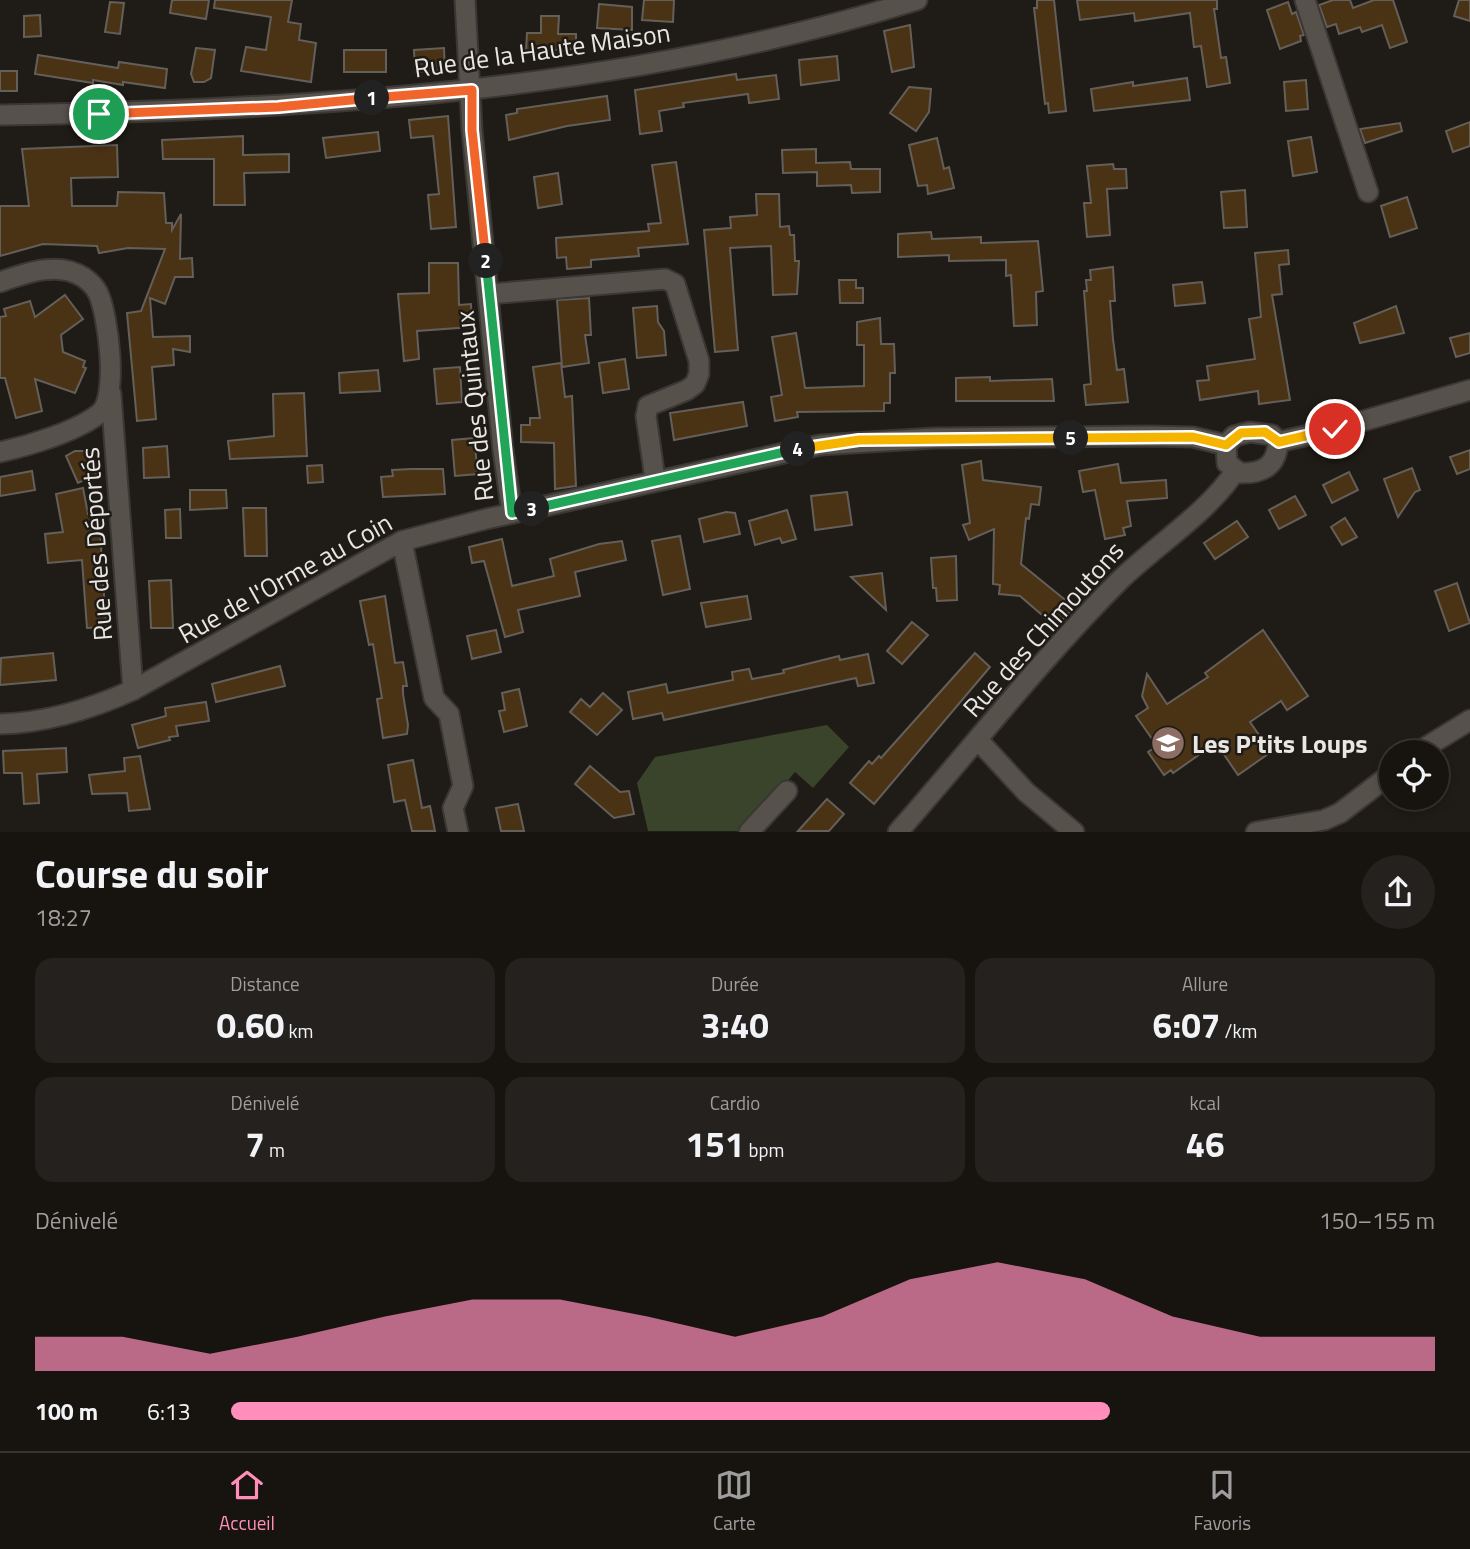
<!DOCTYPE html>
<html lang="fr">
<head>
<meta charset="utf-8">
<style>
  body { margin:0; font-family:"Titillium Web",sans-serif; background:#24211e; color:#f1f3f6; height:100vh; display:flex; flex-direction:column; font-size:26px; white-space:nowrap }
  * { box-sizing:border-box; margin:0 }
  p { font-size:23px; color:#9e9e9f }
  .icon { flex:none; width:38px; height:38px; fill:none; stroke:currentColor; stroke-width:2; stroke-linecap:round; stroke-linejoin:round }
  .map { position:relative; height:832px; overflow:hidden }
  .sheet { display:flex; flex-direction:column; background:#171410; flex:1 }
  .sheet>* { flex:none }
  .fabs { position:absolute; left:1379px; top:740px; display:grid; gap:14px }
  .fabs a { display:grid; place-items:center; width:70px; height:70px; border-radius:50%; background:#171410; box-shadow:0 4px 10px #0003,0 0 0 2px #363330; font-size:35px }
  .pin { position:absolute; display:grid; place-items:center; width:60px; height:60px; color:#fff; margin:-30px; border:4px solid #fff; border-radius:50%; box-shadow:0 2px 7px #0007 }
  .km { position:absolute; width:35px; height:35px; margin:-18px; border-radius:50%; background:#222; color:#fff; font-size:19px; line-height:35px; text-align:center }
  .round { display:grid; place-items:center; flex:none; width:74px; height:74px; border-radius:37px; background:#24211e }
  .headline { display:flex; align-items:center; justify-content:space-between; height:119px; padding:0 35px }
  h1 { font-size:38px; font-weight:700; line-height:52px }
  .stats { display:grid; grid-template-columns:repeat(3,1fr); gap:10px; height:119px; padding:7px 35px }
  .stats div { display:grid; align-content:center; border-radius:18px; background:#24211e; text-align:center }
  .stats b { font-size:35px; font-weight:700 }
  .stats small { font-size:19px; font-weight:400 }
  .stats p { font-size:19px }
  .chart { height:196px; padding:14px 35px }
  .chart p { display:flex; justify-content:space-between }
  .chart svg { width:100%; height:126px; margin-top:7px; fill:#ff8eba; opacity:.7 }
  ul { padding:0 35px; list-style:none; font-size:23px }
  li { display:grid; grid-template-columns:112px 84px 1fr; align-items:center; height:52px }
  li i { height:18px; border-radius:9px; background:#ff8eba }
  .menu { display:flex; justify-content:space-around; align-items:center; height:98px; border-top:2px solid #363330; background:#171410; font-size:19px; color:#9e9e9f }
  .menu a { display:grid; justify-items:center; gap:4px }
  .menu .current { color:#ff8eba }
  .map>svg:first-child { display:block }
  .green { fill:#3a442b }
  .building { fill:#4a3215; stroke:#645f59; stroke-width:2 }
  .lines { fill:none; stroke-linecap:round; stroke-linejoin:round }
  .minor-casing { stroke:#3a3734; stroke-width:23 }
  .secondary-casing { stroke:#3a3734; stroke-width:23 }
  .minor { stroke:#57514c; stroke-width:19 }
  .secondary { stroke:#57514c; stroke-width:19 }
  .split-1-casing { stroke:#fff; stroke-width:14 }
  .split-2-casing { stroke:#fff; stroke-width:14 }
  .split-3-casing { stroke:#fff; stroke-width:14 }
  .split-4-casing { stroke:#fff; stroke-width:14 }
  .split-5-casing { stroke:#fff; stroke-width:14 }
  .split-6-casing { stroke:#fff; stroke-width:14 }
  .split-1 { stroke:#f0652b; stroke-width:9 }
  .split-2 { stroke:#f0652b; stroke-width:9 }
  .split-3 { stroke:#22a559; stroke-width:9 }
  .split-4 { stroke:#22a559; stroke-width:9 }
  .split-5 { stroke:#f5b400; stroke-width:9 }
  .split-6 { stroke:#f5b400; stroke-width:9 }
  .labels { text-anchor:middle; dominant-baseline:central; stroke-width:5; stroke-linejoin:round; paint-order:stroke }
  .street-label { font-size:26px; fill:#eae6e3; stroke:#1f1b16 }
  .poi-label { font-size:26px; font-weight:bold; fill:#eae6e3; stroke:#1f1b16; text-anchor:start }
</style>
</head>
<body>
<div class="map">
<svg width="1470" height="832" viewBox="0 0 1470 832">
  <rect width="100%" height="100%" fill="#1f1b16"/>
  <!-- green -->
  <path class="green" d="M827 725 849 747 813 788 795 772 746 831H648L637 783 655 757Z"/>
  <!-- building -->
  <g class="building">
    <path d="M172 0H209L206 19 170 13Z"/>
    <path d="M215 0H292L288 22 301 24 299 40 316 43 311 82 241 71 246 47 266 50 271 17 214 8Z"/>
    <path d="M644 0H674L673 22 642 20Z"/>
    <path d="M1037 0H1054L1066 111 1049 113 1048 103 1045 104 1034 8H1037Z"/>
    <path d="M1077 0H1217V9H1214L1221 58 1226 57 1230 83 1207 87 1201 46 1194 47 1190 13 1135 21 1134 13 1080 20Z"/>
    <path d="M1333 0H1350L1353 8 1374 0H1393L1407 42 1390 48 1382 25 1362 32 1360 27 1339 34 1336 24 1327 27 1319 5Z"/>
    <path d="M1459 0H1470V21L1454 16Z"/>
    <path d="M110 2 124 3 120 34 105 32Z"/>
    <path d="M1288 2 1292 14 1296 12 1304 35 1300 36 1301 41 1280 49 1267 10Z"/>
    <path d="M599 4 632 7V30L597 28Z"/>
    <path d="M40 15 41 36 24 37V16Z"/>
    <path d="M541 16H559L558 34H576V49L526 51 527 33H541Z"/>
    <path d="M910 25 914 67 892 72 884 31Z"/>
    <path d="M196 48 215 50 211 78 204 82H194L191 74Z"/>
    <path d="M444 48 445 70 415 72 414 50Z"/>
    <rect x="344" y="50" width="42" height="22"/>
    <path d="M38 55 118 68 119 62 167 69 165 88 123 82V85L93 80V83L35 74Z"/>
    <path d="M837 56 839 80 801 85 799 60Z"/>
    <rect x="0" y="71" width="17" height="20"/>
    <path d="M736 74 737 80 776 75 779 99 749 103 748 94 683 103 684 107 659 111 662 131 640 134 635 90Z"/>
    <path d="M1187 78 1190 100 1094 111 1091 89 1133 82V86Z"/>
    <path d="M1306 80 1308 109 1286 111 1284 82Z"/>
    <path d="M909 87 931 89 929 112 916 131 890 113Z"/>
    <path d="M607 96 610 120 567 126 509 140 506 115 517 113V109Z"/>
    <path d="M448 116 456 227 431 229 428 195 439 194 433 136 411 138 409 120Z"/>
    <path d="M1470 122V146L1453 152 1446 131Z"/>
    <path d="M1400 123 1402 131 1365 143 1360 129Z"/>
    <path d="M378 132 380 151 326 158 323 138Z"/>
    <path d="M243 136V155L289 154V172L244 173 245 205H214V159H163L162 140Z"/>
    <path d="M1311 137 1317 172 1293 176 1288 141Z"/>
    <path d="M937 138 944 169 949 167 954 188 928 194 927 185 918 186 909 145Z"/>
    <path d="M117 145 118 177 71 178 72 206H117L118 192 164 193 166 223H172V230L181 214 180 259 192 258 193 277H175L165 304 150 298 153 337 190 336V352L173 349 174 365 152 367 156 419 137 421 127 313 141 311 165 249 128 248 99 253 97 246 43 244 0 256V206H29L22 149Z"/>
    <path d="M816 149V163L850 162 851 169H880V192L852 193 851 185 817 186V172L783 173 782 150Z"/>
    <path d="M676 162 688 244 638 248 639 256 591 260V267L567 269 566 257 557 258 556 238 649 231 648 224 661 223 652 165Z"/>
    <path d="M1113 164 1114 169H1126L1127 188 1107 189 1110 235 1087 237 1084 203H1091L1087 166Z"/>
    <path d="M558 173 562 204 538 208 534 177Z"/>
    <path d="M1245 190 1247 227 1224 228 1221 192Z"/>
    <path d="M756 194H779L780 227 789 226 790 235H794L795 261H799L797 294 773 295 771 246 730 248 738 350 715 352 704 230 731 228 730 217 757 215Z"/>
    <path d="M1407 197 1417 228 1390 237 1381 206Z"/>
    <path d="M931 232 932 239 981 237V243L1038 241 1043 291 1036 292 1037 325 1014 326 1011 275 1006 276V260L949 261V255L898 257V234Z"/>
    <path d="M1288 250 1289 264 1279 265 1282 294 1272 295 1290 400 1259 404 1258 391 1200 400 1197 381 1209 380 1207 366 1255 359 1249 319 1261 317 1255 253Z"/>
    <path d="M429 263H458L459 305 471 304 472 327 417 331 419 359 404 361 398 294 429 293Z"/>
    <path d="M1113 267 1115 301H1110L1113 339 1117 370 1124 369 1128 402 1086 405 1084 385 1091 384 1084 291H1087L1086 280H1091L1090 270Z"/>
    <path d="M839 280H856V288H863V303H840Z"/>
    <path d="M1202 282 1205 303 1175 306 1173 285Z"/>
    <path d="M65 295 83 319 61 335 63 352 85 361 83 367 86 368 75 393 35 379 42 411 16 418 5 378H0V317L6 316 4 309 30 301 35 317Z"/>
    <path d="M589 298 591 335H585L589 363 562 367 557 300Z"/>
    <path d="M657 306 658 322 664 331 666 355 637 358 633 308Z"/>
    <path d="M1396 306 1404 333 1360 343 1354 323Z"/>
    <path d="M880 318 881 344H894L895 373H890V403H884V411L797 412 798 417 775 421 771 397 782 395 772 337 796 333 805 388 864 386V345H857V322Z"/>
    <path d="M1470 333V353L1456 357 1450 338Z"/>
    <path d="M625 359 629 389 603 393 599 363Z"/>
    <path d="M561 363 565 397 572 396 576 486 555 489 554 443 521 442V425H530V418H540L533 367Z"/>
    <path d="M460 367 462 402 437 404 434 369Z"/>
    <path d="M378 370 380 391 340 393 339 373Z"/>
    <path d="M990 377V381L1052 379 1054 401H956V378Z"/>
    <path d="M304 393 307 456 230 459 228 441 274 436 273 394Z"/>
    <path d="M743 402 747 426 674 440 670 413Z"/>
    <path d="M474 438 478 474 455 476 452 440Z"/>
    <path d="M167 446 169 477 144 478 143 448Z"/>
    <path d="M1470 450V469L1457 474 1450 457Z"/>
    <path d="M75 451H85L97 474 78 483 66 456Z"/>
    <path d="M981 461 983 480 1041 487 1039 505 1031 504 1029 519 1026 518 1021 564 1074 607 1056 627 1020 596 999 594 1000 585 993 584 994 529 969 540 963 525 970 523 962 465Z"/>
    <path d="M1118 464 1121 483 1166 480 1167 498 1127 501 1131 526 1123 528 1125 535 1105 539 1095 490 1083 492 1079 471Z"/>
    <path d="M322 465 323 482 308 483 307 466Z"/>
    <path d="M1412 468 1420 490 1415 492 1398 517 1384 479Z"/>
    <path d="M411 469H443L445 494 383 497 381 477 393 476 392 470Z"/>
    <path d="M32 471 35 490 0 496V477Z"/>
    <path d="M1349 472 1358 490 1332 503 1323 485Z"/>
    <path d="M83 488 88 514H99L106 627 87 628 82 560 48 563 45 534 63 532 56 494Z"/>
    <path d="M190 490H226L227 508 190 510Z"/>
    <path d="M847 492 852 525 815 530 811 496Z"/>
    <path d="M1295 496 1306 515 1279 529 1269 510Z"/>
    <path d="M243 508H266L267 556H245Z"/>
    <path d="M180 509 181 538H166L165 510Z"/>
    <path d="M787 510 796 539 782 543 780 538 755 545 749 521Z"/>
    <path d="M726 512 735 513 740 534 704 542 699 519Z"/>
    <path d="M1345 518 1357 537 1342 545 1331 527Z"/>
    <path d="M1237 521 1248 537 1215 559 1204 543Z"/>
    <path d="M680 536 690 589 663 595 652 541Z"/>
    <path d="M502 539 512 586 554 576 550 559 599 544 622 541 626 560 575 572 580 596 518 610 523 632 505 637 484 561 472 563 469 547Z"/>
    <path d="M956 556 957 600 937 601 936 588H933L931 558Z"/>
    <path d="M882 573 886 610 851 577Z"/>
    <path d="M171 580 173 628H151L149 581Z"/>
    <path d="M1457 583 1470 623 1449 631 1435 591Z"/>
    <path d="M385 596 395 663 403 662 407 686H403V694L408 725 407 734 383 738 377 699 382 698 373 644 369 645 360 601Z"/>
    <path d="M747 596 751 619 706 627 701 603Z"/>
    <path d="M912 622 928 635 902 664 887 651Z"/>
    <path d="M496 630 501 652 472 659 467 636Z"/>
    <path d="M1263 630 1308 696 1287 710 1281 701 1250 722 1271 752 1238 775 1216 743 1173 773 1171 770 1164 775 1148 752 1157 746 1136 716 1148 708 1142 696 1147 674 1167 704 1208 677 1205 673Z"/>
    <path d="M53 653 56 680 0 685 1 658Z"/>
    <path d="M975 653 990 667 874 804 850 783 869 761 872 764 879 756 881 758Z"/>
    <path d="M868 654 874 683 858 686 856 678 664 720 662 713 633 719 628 692 666 684 668 693 733 680 732 672 749 669 752 679 784 673 783 670 839 656 840 660Z"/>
    <path d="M280 666 285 686 216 702 212 684Z"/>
    <path d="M519 689 527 726 504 732 499 711 505 710 502 693Z"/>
    <path d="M603 693 622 710 597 735 570 712 581 699 590 707Z"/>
    <path d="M206 702 209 721 176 726 178 736 169 737 170 740 138 748 132 725 166 716 165 708Z"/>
    <path d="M66 748 67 772 37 774 39 803 24 804 22 773H4L3 751Z"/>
    <path d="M140 756 150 809 129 811 127 793 92 794 89 775 125 771 124 758Z"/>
    <path d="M413 760 422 808 430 806 435 831H412L405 800 394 802 388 765Z"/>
    <path d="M590 766 620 792 629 791 634 814 614 818 575 784Z"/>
    <path d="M827 799 844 814 829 831H798Z"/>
    <path d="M518 804 524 831H501L496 808Z"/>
  </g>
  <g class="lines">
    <!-- minor casing -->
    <g class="minor-casing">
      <g id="minor">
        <path d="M465 0 472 130 503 450 512 513"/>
        <path d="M1305 0 1368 192"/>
        <path d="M0 115C308 110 620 92 917 0"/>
        <path d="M0 282C26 273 58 261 83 277 89 281 95 287 98 293 108 314 119 397 100 413 78 431 28 446 0 452"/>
        <path d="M489 294 665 279 675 284 699 361V374L695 384 687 390 648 406 646 416 655 479"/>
        <path d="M111 394 133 690"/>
        <path d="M402 541 434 698 449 714 463 786 453 808 458 832"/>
        <path d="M978 740 1026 792 1074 832"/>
        <path d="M1418 752 1470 720"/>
        <path d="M749 832 787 791"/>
        <path d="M1256 832 1324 820 1340 813 1391 774"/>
      </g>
    </g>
    <!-- secondary casing -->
    <g class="secondary-casing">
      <g id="secondary">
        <path d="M1250 432 1272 435 1278 442C1277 466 1262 474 1240 473L1227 463 1226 445 1234 436Z"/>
        <path d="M1278 442 1335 429 1470 390"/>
        <path d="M0 724C47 723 91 709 133 690L402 541 486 519 820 445 935 438 1150 436 1193 437 1226 445"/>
        <path d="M898 832C972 748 1041 659 1120 580 1155 546 1211 510 1235 471"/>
      </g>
    </g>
    <!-- minor -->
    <use href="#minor" class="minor"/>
    <!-- secondary -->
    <use href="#secondary" class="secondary"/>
  </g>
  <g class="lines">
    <!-- split-1 casing -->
    <g class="split-1-casing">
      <path id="split-1" d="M99 114 278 107 372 98"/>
    </g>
    <!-- split-2 casing -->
    <g class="split-2-casing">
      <path id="split-2" d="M372 98 472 90V130L486 261"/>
    </g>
    <!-- split-3 casing -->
    <g class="split-3-casing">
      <path id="split-3" d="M486 261 512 513 532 509"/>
    </g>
    <!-- split-4 casing -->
    <g class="split-4-casing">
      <path id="split-4" d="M532 509 798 449"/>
    </g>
    <!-- split-5 casing -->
    <g class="split-5-casing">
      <path id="split-5" d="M798 449 859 440 1071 438"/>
    </g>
    <!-- split-6 casing -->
    <g class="split-6-casing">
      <path id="split-6" d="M1071 438 1193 437 1226 445 1241 433 1265 432 1279 442 1335 429"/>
    </g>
    <!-- split-1 -->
    <use href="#split-1" class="split-1"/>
    <!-- split-2 -->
    <use href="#split-2" class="split-2"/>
    <!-- split-3 -->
    <use href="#split-3" class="split-3"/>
    <!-- split-4 -->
    <use href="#split-4" class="split-4"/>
    <!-- split-5 -->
    <use href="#split-5" class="split-5"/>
    <!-- split-6 -->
    <use href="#split-6" class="split-6"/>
  </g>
  <!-- icons -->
  <defs>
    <g id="school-disc" transform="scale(1.75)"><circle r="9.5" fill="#8d6e63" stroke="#1f1b16"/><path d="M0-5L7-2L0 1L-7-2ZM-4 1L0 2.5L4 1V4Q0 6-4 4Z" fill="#fff"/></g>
  </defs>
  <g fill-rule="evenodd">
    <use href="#school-disc" x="1168" y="743"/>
  </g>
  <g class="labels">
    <!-- street labels -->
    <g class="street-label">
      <text transform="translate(542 50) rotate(-8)">Rue de la Haute Maison</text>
      <text transform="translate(474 406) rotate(-96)">Rue des Quintaux</text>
      <text transform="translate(96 544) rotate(-94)">Rue des Déportés</text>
      <text transform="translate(285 578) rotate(-29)">Rue de l'Orme au Coin</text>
      <text transform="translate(1043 629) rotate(-48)">Rue des Chimoutons</text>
    </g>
    <!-- poi labels -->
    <g class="poi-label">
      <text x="1192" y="743">Les P'tits Loups</text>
    </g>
  </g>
</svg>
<div class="fabs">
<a><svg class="icon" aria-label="locate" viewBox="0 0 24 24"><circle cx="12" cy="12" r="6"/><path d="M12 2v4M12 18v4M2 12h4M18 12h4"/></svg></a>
</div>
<div class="pin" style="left:99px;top:114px;background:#1e9e55"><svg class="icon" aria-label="arrive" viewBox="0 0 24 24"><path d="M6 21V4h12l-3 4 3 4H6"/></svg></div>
<div class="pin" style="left:1335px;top:429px;background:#d93025"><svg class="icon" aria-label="check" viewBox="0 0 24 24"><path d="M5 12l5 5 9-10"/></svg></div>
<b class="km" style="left:372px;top:98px">1</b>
<b class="km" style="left:486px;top:261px">2</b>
<b class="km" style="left:532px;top:509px">3</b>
<b class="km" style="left:798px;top:449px">4</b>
<b class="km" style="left:1071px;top:438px">5</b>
</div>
<section class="sheet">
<div class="headline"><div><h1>Course du soir</h1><p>18:27</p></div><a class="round"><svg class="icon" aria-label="share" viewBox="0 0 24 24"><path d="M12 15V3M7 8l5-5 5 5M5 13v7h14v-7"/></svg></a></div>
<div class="stats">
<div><p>Distance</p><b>0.60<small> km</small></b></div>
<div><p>Durée</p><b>3:40</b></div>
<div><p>Allure</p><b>6:07<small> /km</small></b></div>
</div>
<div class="stats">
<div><p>Dénivelé</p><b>7<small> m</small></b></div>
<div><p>Cardio</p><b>151<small> bpm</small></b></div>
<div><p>kcal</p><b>46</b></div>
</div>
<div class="chart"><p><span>Dénivelé</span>150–155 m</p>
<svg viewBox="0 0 160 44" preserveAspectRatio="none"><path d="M0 44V32L10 32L20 38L30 32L40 25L50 19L60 19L70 25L80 32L90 25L100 12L110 6L120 12L130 25L140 32L150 32L160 32V44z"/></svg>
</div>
<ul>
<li><b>100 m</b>6:13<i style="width:73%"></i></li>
</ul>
</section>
<nav class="menu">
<a class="current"><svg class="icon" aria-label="home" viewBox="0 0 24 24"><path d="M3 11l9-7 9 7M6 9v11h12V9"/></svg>Accueil</a>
<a><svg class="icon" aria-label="map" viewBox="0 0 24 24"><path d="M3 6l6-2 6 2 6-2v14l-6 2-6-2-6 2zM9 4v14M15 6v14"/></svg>Carte</a>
<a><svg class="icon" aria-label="saved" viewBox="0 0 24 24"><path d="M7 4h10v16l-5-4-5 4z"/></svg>Favoris</a>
</nav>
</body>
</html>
